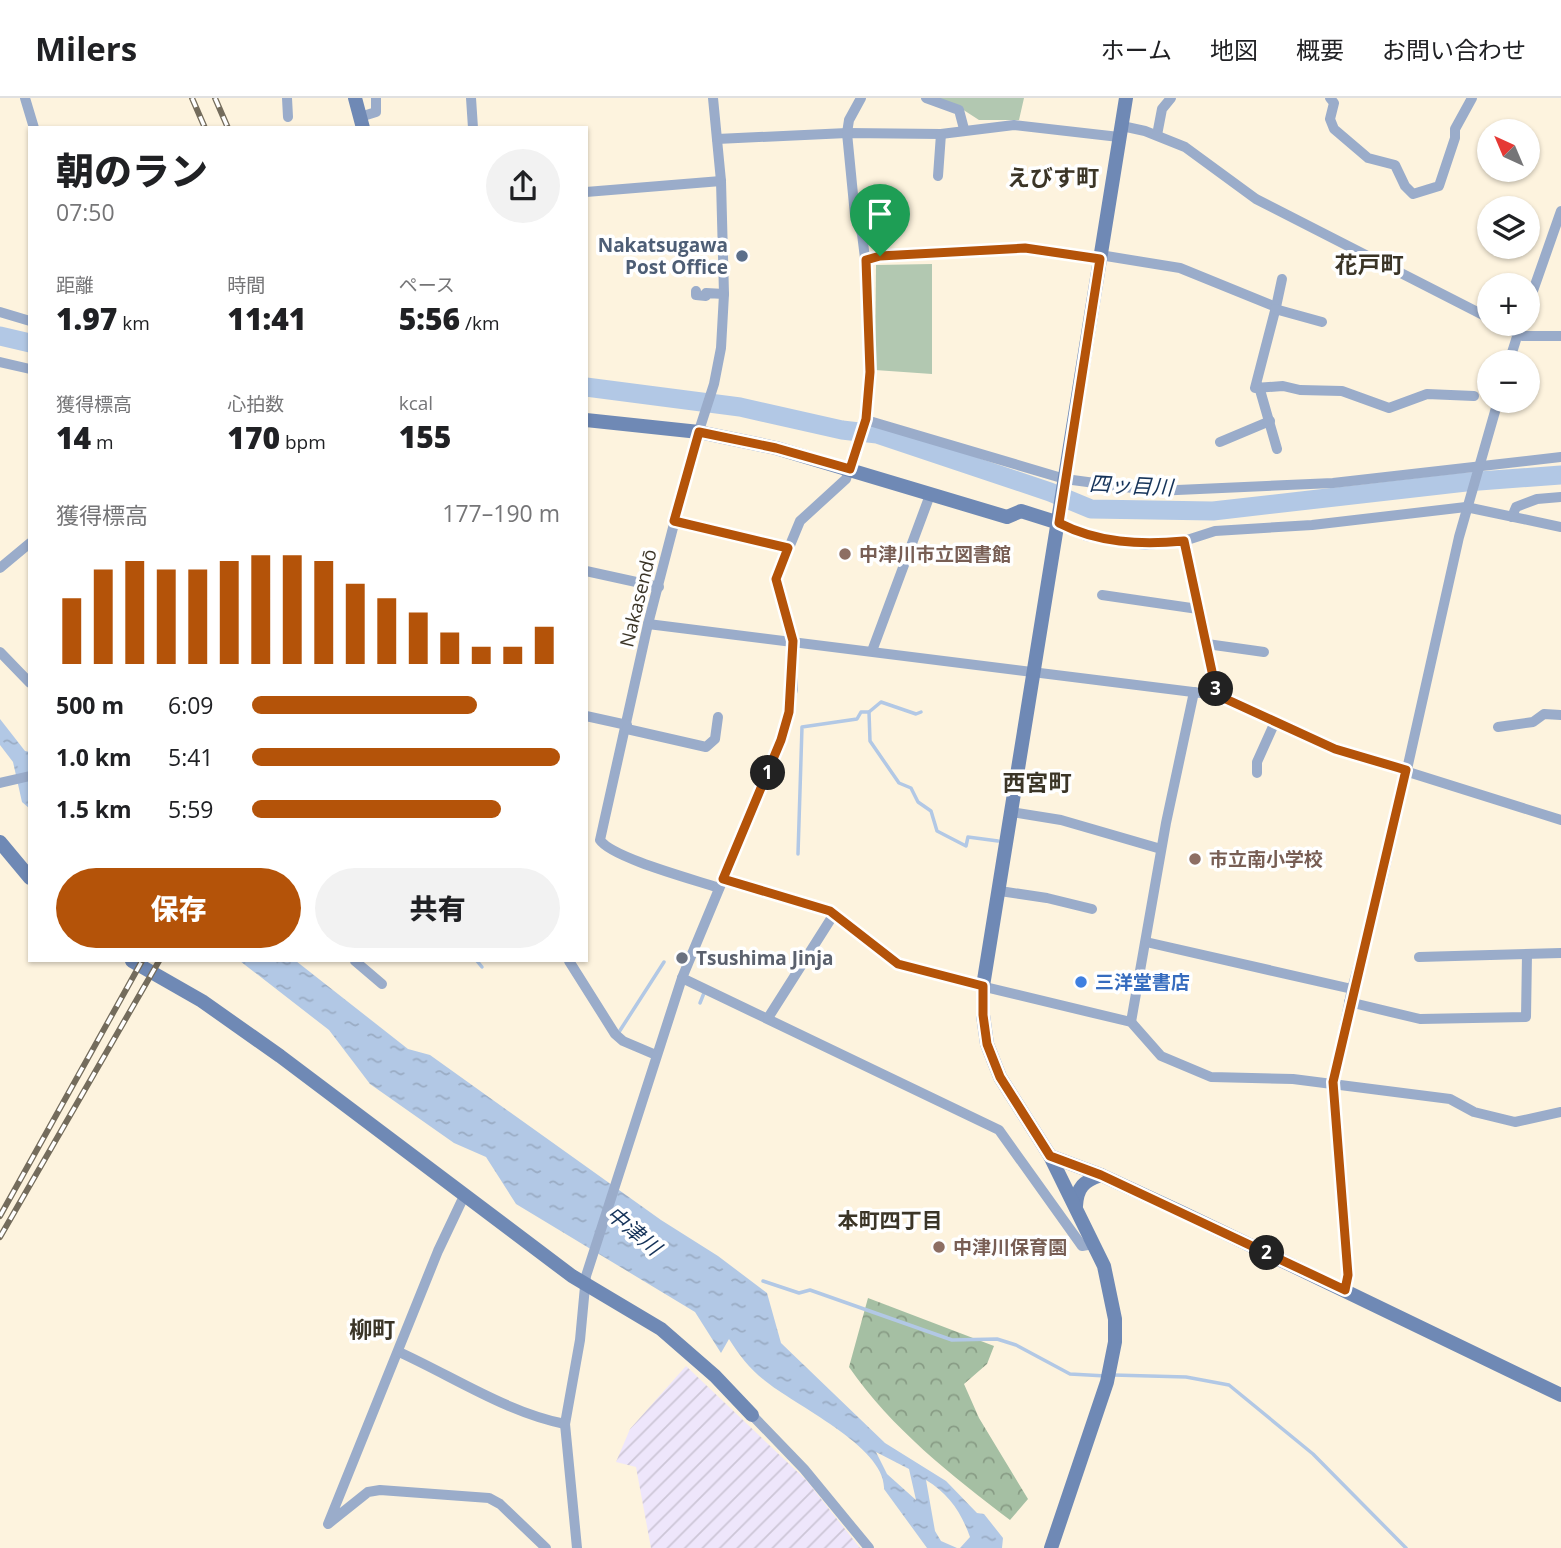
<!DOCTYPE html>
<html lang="ja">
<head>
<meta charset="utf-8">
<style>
  body { margin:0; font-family:"Open Sans","Noto Sans JP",sans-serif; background:#f2f2f2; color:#202124; height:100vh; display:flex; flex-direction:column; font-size:26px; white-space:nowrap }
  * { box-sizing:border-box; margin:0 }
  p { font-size:23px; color:#757577 }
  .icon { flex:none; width:38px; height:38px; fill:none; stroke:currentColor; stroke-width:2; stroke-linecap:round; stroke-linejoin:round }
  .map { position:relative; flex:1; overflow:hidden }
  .side { position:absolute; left:28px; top:28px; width:560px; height:836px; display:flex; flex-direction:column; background:#fff; border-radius:0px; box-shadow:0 2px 5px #0004 }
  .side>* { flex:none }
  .needle { width:46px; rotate:316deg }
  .fabs { position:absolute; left:1477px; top:21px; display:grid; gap:14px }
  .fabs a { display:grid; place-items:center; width:63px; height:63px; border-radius:50%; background:#fff; box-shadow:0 2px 5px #0004; font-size:35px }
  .pin { position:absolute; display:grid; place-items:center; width:60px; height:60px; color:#fff; margin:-72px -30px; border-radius:50% 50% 50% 0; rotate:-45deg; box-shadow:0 0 7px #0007 }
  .pin .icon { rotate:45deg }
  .km { position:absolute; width:35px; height:35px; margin:-18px; border-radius:50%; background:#222; color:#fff; font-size:19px; line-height:35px; text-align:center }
  .round { display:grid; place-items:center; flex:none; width:74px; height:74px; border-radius:37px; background:#f2f2f2 }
  .head { display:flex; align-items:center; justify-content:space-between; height:119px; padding:0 28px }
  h1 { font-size:38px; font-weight:800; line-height:52px }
  .stats { display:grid; grid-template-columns:repeat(3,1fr); gap:10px; height:119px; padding:7px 28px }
  .stats div { display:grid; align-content:center }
  .stats b { font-size:30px; font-weight:800 }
  .stats small { font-size:19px; font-weight:400 }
  .stats p { font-size:19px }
  .chart { height:196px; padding:14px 28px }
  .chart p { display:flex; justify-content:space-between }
  .chart svg { width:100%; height:126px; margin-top:7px; stroke:#b45309; stroke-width:6 }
  .action { display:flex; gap:14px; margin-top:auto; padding:14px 28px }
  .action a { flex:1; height:80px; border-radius:42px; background:#b45309; color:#fff; font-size:28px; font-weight:800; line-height:80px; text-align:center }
  .action a+a { background:#f2f2f2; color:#202124 }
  ul { padding:0 28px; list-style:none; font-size:23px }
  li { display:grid; grid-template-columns:112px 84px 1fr; align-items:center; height:52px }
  li i { height:18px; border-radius:9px; background:#b45309 }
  header { display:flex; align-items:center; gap:42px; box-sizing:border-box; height:98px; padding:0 35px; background:#fff; border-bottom:2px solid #e0e0e0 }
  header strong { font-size:33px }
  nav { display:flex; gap:38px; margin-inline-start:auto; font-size:24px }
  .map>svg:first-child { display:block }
  .industrial { fill:url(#industrial-furrows) }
  .green { fill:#b2c8b1 }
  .forest { fill:url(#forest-crowns) }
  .water { fill:url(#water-ripples); fill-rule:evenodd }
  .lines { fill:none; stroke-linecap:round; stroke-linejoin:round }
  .stream { stroke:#b2c8e5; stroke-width:3.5 }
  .river { stroke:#b2c8e5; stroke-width:19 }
  .street { stroke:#9aacca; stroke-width:10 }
  .secondary { stroke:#6f89b5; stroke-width:14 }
  .rail-casing { stroke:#746c5c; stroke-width:6 }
  .rail { stroke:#fff; stroke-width:3.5; stroke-dasharray:10; stroke-linecap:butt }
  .route-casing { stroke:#fff; stroke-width:14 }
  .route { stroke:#b45309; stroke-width:9 }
  .service-dot { fill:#5c6f8a; stroke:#fff; stroke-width:2.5 }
  .education-dot { fill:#8d6e63; stroke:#fff; stroke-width:2.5 }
  .worship-dot { fill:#6b7280; stroke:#fff; stroke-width:2.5 }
  .shop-dot { fill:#3f7fe0; stroke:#fff; stroke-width:2.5 }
  .labels { text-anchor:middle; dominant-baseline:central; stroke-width:7; stroke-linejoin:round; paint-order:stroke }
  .service-label { font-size:19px; font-weight:bold; fill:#4e5e75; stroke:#fff; text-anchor:end }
  .education-label { font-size:19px; font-weight:bold; fill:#785e54; stroke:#fff; text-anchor:start }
  .street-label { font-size:19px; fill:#3b3527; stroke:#fff }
  .worship-label { font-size:19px; font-weight:bold; fill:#5b616d; stroke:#fff; text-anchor:start }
  .shop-label { font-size:19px; font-weight:bold; fill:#366cbe; stroke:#fff; text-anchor:start }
  .water-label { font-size:21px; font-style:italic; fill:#153359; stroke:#fff }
  .neighbourhood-label { font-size:21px; font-weight:bold; fill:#3b3527; stroke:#fff }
  .quarter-label { font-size:23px; font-weight:bold; fill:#3b3527; stroke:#fff }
</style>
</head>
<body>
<header>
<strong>Milers</strong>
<nav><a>ホーム</a><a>地図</a><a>概要</a><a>お問い合わせ</a></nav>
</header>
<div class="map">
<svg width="1561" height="1450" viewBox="0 0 1561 1450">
  <defs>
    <pattern id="industrial-furrows" width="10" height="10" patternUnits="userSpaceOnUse" patternTransform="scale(1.75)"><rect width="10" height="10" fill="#eee6fb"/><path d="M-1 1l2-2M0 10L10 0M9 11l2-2" fill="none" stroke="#cdc6d7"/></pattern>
    <pattern id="forest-crowns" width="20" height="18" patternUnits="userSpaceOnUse" patternTransform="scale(1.75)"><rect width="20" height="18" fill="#a5bfa3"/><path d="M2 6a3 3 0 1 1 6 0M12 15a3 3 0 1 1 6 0" fill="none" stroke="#889c85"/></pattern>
    <pattern id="water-ripples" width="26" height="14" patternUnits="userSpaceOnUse" patternTransform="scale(1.75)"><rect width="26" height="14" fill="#b2c8e5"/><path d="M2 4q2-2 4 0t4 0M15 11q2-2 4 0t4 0" fill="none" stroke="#9aacc4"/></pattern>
  </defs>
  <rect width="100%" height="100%" fill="#fdf3de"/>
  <!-- industrial -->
  <path class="industrial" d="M686 1268 806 1382 860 1450H651L636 1369 616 1364 630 1331Z"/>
  <!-- green -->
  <g class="green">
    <path d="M934 0H1024L1019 22H979L962 11Z"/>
    <path d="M932 166V276L875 272 876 167Z"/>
  </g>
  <!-- forest -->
  <path class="forest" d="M868 1200 994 1248 987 1266 964 1286 979 1320 1028 1401 1010 1422C952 1378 891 1330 849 1269Z"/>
  <!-- water -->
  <g class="water">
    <path d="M0 621 25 653 30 654V711L22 704 13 664 0 647Z"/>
    <path d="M240 863H296L408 951 430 957 661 1122 718 1158 767 1195 781 1245 885 1345 946 1383 977 1415 984 1416 1003 1440 1002 1450H960L970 1439C961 1414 949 1396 926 1382L935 1433 941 1443 957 1450H927L884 1391C886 1349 794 1307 764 1282 749 1270 739 1257 729 1241L721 1255 695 1214 516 1106 486 1059 454 1045 370 986 329 932ZM876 1354 909 1371 916 1402 887 1376Z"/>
  </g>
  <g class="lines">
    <!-- stream -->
    <g class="stream">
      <path d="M869 614 881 604 916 616 921 614"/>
      <path d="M798 756 802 629 857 621 861 614H869L870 643 899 685 911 690 918 704 931 713 937 733 966 748 968 739 998 743"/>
      <path d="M477 863 482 869"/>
      <path d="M700 905 704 895"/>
      <path d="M619 934 664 864"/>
      <path d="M763 1183 799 1195 810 1192 952 1242 997 1241 1016 1247 1070 1276 1106 1278"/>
      <path d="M1113 1277 1186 1279 1229 1287 1313 1356 1406 1450"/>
    </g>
    <!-- river -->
    <g class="river">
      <path d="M0 238 30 245"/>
      <path d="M586 289 740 309 842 332 877 336 1050 394 1091 411 1213 413 1466 384 1561 377"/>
    </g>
    <!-- street -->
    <g class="street">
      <path d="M25 0 34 30"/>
      <path d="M287 0 288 19"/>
      <path d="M471 0 473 30"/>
      <path d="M713 0 721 83 724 196 721 250 714 286 695 345 648 526 600 742C612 760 696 782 719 790"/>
      <path d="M926 0 959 12 964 31"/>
      <path d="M1330 0 1334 5 1330 21 1334 31 1368 60 1395 67 1405 88 1413 96 1439 88 1455 40V31L1472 0"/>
      <path d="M360 19 376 14V0"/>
      <path d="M1122 28 1145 33 1185 49 1256 101 1489 220"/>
      <path d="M1157 37 1162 11 1171 0"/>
      <path d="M717 41 847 35 941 36 1014 27 1119 39"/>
      <path d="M938 78 941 36"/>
      <path d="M586 94 721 83"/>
      <path d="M1100 157 1180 170 1276 209 1255 290 1283 288 1300 292 1342 293 1389 310 1427 296 1474 298"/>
      <path d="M866 162 880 158 1025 151 1100 161"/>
      <path d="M696 193V197L706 198V195L724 196"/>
      <path d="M1528 207 1561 113"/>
      <path d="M1276 209 1282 181"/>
      <path d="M1275 211 1322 224"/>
      <path d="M0 214 30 223"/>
      <path d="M1500 226 1523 238H1561"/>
      <path d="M0 264 30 271"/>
      <path d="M1509 264 1521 226"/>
      <path d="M1260 292 1277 351"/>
      <path d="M866 322 1065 381 1155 393 1333 385 1561 359"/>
      <path d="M1220 344 1270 323"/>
      <path d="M1512 419 1516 409 1537 401 1561 399"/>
      <path d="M674 423 788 450"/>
      <path d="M1059 425 1086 438 1146 447 1184 443 1215 433 1312 427 1466 409 1561 429"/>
      <path d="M1184 443 1217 597"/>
      <path d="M0 470 30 445"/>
      <path d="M586 473 659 489"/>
      <path d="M1102 497 1198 511"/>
      <path d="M648 526 1217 597 1335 651 1561 722"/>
      <path d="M1207 546 1264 554"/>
      <path d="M872 553 930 397"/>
      <path d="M0 554 30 585"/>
      <path d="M586 618 627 627"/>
      <path d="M1498 629 1533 624 1544 616 1561 617"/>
      <path d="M627 631 706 649 715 641 718 619"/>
      <path d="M1257 675V664L1275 624"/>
      <path d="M0 685 30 678"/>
      <path d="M1011 714 1061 722 1161 751"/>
      <path d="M723 781 830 813 898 866 914 872 1131 924 1161 958 1211 979 1293 981 1450 1001 1474 1014 1515 1024 1561 1014"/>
      <path d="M1000 793 1047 800 1092 811"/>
      <path d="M1146 844 1352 891"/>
      <path d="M1419 859 1561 855"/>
      <path d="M355 863 382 886"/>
      <path d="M569 863 615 936 623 943 656 957"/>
      <path d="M682 880 999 1032 1082 1148 1093 1146"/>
      <path d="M1349 904 1420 921 1526 919 1527 856"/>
      <path d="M768 920 834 816"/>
      <path d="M1131 924 1166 725 1194 594"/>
      <path d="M465 1096 438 1153 328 1426 368 1394 380 1392 489 1400 500 1406 546 1450"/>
      <path d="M1344 1192 1348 1177 1333 984 1352 891 1382 783 1459 439 1498 303"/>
      <path d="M399 1254C454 1279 506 1314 565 1326"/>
      <path d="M752 1317 804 1371 869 1450"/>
      <path d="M577 1450 565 1326 580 1242 586 1178 682 880 781 642 793 591V543L776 481 800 423 846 381 867 315 870 269 867 176 862 136 855 117 847 35 849 22 861 0"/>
    </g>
    <!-- secondary -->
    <g class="secondary">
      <path d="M355 0 363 30"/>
      <path d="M586 322 699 334 776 350 1007 419 1021 413 1059 425"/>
      <path d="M0 744 30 780"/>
      <path d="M132 863 202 903 280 958 572 1178 661 1231 715 1278 752 1317"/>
      <path d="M1050 1058 1101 1077 1181 1114 1561 1297"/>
      <path d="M1076 1108C1077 1089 1084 1083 1101 1077"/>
      <path d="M1051 1450 1107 1284 1115 1244V1221L1104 1168 1050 1058 1000 979 987 946 983 917V888L1126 0"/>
    </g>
    <!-- rail casing -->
    <g class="rail-casing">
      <g id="rail">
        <path d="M192 0 205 30"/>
        <path d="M215 0 228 30"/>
        <path d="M0 1118 142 863"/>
        <path d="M0 1139 159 863"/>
      </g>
    </g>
    <!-- rail -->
    <use href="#rail" class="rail"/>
  </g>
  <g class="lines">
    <!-- route casing -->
    <g class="route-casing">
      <path id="route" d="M1025 150 1100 161 1059 425C1098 445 1140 447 1184 443L1217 597 1335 651 1406 672 1333 984 1348 1177 1345 1192 1101 1077 1050 1058 1000 979 987 946 983 917V888L898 866 830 813 723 781 781 642 789 614 793 543 776 481 788 450 674 423 699 334 776 350 850 371 866 321 870 274 866 162 880 158Z"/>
    </g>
    <!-- route -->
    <use href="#route" class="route"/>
  </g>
  <!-- markers -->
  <circle class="service-dot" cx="742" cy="158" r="7"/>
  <g class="education-dot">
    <circle cx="845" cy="456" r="7"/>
    <circle cx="1195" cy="761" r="7"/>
    <circle cx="939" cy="1149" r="7"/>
  </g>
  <circle class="worship-dot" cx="682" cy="860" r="7"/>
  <circle class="shop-dot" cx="1081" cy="884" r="7"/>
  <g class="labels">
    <!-- service labels -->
    <g class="service-label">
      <text x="728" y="147">Nakatsugawa<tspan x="728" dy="22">Post Office</tspan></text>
    </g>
    <!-- education labels -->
    <g class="education-label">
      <text x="859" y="456">中津川市立図書館</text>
      <text x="1209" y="761">市立南小学校</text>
      <text x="953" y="1149">中津川保育園</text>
    </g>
    <!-- street labels -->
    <g class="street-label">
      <text transform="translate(638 500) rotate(-76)">Nakasendō</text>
    </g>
    <!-- worship labels -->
    <g class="worship-label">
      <text x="696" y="860">Tsushima Jinja</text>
    </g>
    <!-- shop labels -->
    <g class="shop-label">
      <text x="1095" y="884">三洋堂書店</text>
    </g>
    <!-- water labels -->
    <g class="water-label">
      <text transform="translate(1131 387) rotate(3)">四ッ目川</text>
      <text transform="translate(634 1132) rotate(40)">中津川</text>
    </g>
    <!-- neighbourhood labels -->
    <g class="neighbourhood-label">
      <text x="890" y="1122">本町四丁目</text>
    </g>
    <!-- quarter labels -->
    <g class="quarter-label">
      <text x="1053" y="79">えびす町</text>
      <text x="1369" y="166">花戸町</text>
      <text x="1037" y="684">西宮町</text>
      <text x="372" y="1231">柳町</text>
    </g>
  </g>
</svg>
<div class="fabs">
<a><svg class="needle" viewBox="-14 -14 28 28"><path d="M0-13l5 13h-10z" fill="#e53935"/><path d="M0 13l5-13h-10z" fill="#757577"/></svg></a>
<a><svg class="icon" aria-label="layers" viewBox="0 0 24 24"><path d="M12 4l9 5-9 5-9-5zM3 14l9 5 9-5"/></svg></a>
<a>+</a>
<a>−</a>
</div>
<div class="pin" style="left:880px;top:158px;background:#1e9e55"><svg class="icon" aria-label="arrive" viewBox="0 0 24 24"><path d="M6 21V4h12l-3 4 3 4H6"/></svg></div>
<b class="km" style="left:768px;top:675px">1</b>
<b class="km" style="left:1267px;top:1155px">2</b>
<b class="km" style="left:1216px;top:591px">3</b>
<section class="side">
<div class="head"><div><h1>朝のラン</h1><p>07:50</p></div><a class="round"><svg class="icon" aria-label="share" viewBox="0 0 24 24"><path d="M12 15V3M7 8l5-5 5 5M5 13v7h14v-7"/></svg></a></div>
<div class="stats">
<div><p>距離</p><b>1.97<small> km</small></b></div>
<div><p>時間</p><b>11:41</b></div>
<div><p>ペース</p><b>5:56<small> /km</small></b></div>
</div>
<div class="stats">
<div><p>獲得標高</p><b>14<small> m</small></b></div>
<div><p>心拍数</p><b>170<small> bpm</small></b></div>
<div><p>kcal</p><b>155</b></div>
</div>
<div class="chart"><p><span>獲得標高</span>177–190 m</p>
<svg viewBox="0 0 160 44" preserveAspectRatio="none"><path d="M5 44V21M15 44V11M25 44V8M35 44V11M45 44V11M55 44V8M65 44V6M75 44V6M85 44V8M95 44V16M105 44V21M115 44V26M125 44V33M135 44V38M145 44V38M155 44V31"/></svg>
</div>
<ul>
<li><b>500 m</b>6:09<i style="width:73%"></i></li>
<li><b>1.0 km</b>5:41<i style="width:100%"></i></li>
<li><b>1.5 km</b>5:59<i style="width:81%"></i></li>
</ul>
<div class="action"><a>保存</a><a>共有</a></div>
</section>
</div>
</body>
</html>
